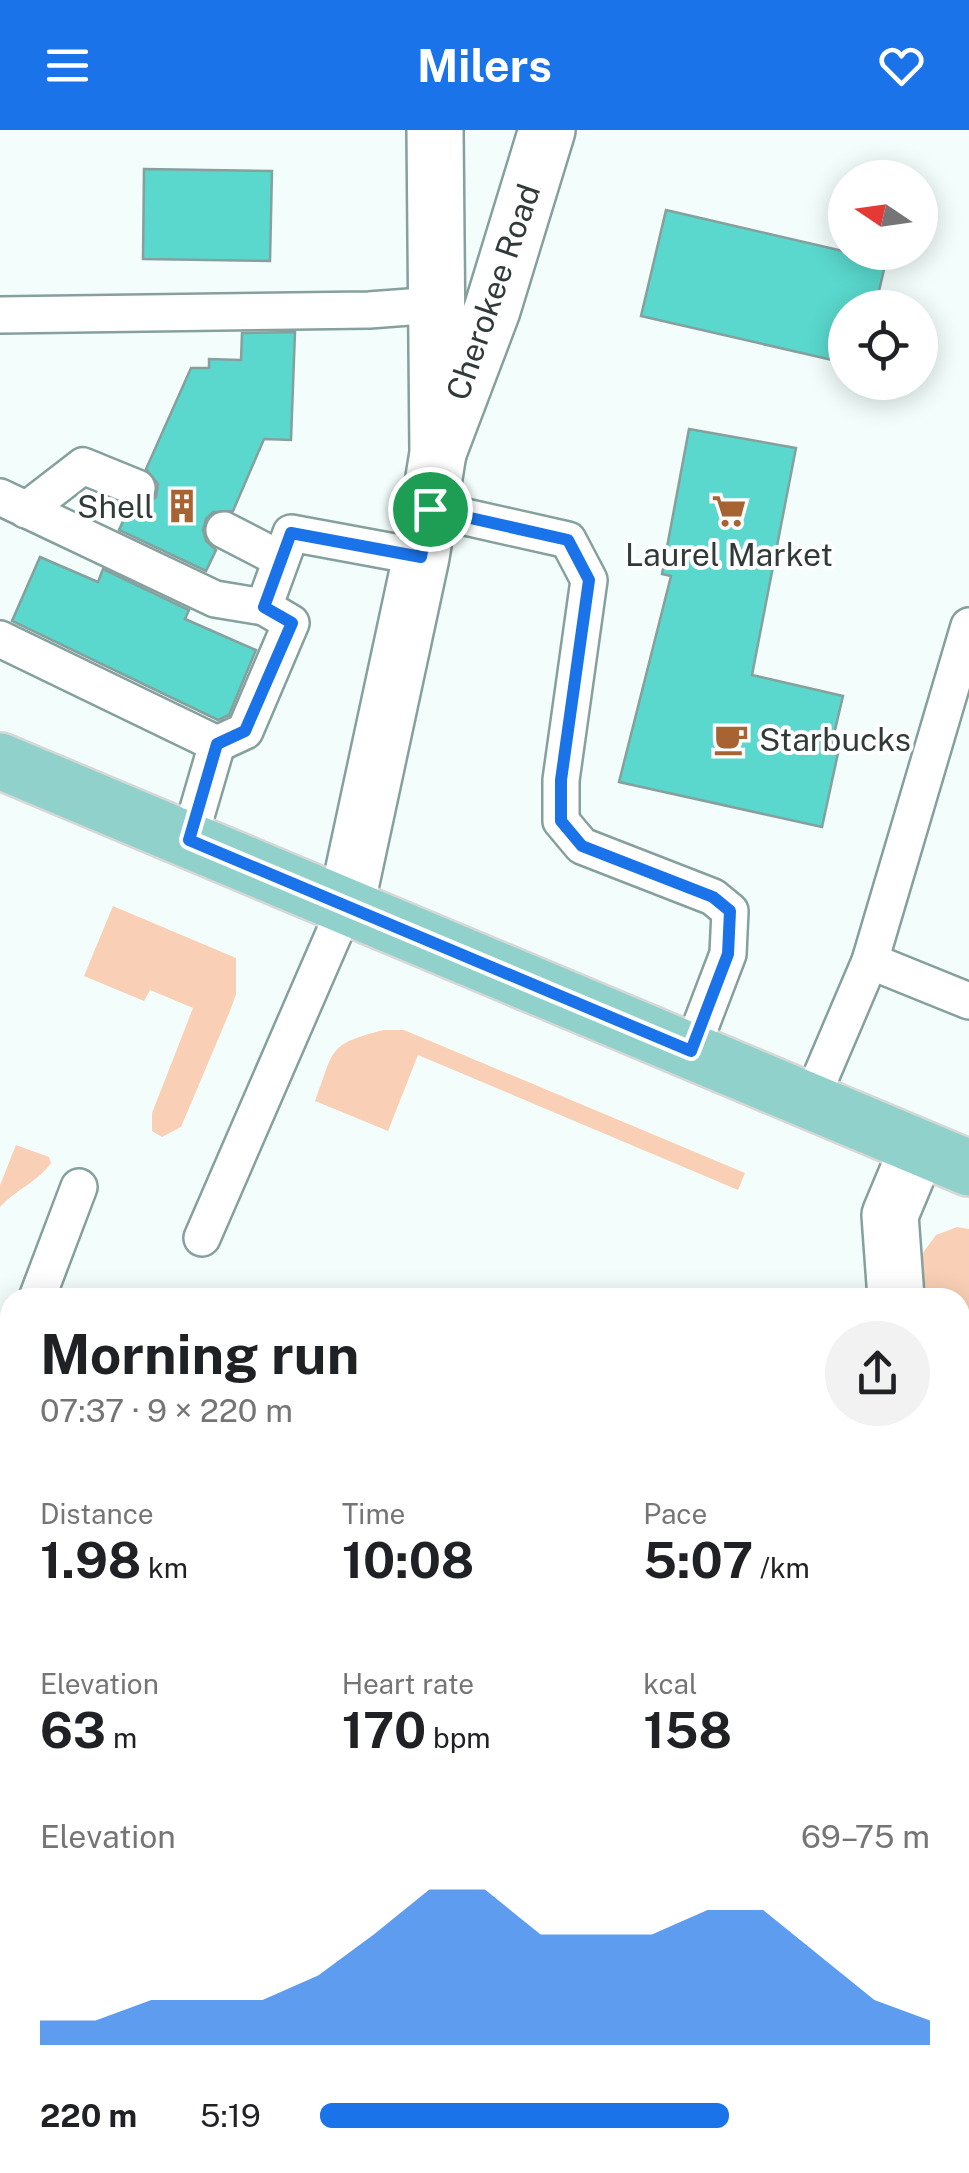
<!DOCTYPE html>
<html lang="en">
<head>
<meta charset="utf-8">
<style>
  body { margin:0; font-family:"Public Sans",sans-serif; background:#f2f2f2; color:#202124; height:100vh; display:flex; flex-direction:column; font-size:38px; white-space:nowrap }
  * { box-sizing:border-box; margin:0 }
  p { font-size:32px; color:#757577 }
  .icon { flex:none; width:55px; height:55px; fill:none; stroke:currentColor; stroke-width:2; stroke-linecap:round; stroke-linejoin:round }
  .map { position:relative; flex:1; overflow:hidden }
  .details { position:absolute; left:0px; top:1158px; width:970px; height:888px; display:flex; flex-direction:column; background:#fff; border-radius:30px 30px 0 0; box-shadow:0 5px 25px #0003 }
  .details>* { flex:none }
  .needle { width:65px; rotate:283deg }
  .fabs { position:absolute; left:828px; top:30px; display:grid; gap:20px }
  .fabs a { display:grid; place-items:center; width:110px; height:110px; border-radius:50%; background:#fff; box-shadow:0 5px 25px #0003; font-size:50px }
  .pin { position:absolute; display:grid; place-items:center; width:85px; height:85px; color:#fff; margin:-42px; border:5px solid #fff; border-radius:50%; box-shadow:0 2px 10px #0007 }
  .round { display:grid; place-items:center; flex:none; width:105px; height:105px; border-radius:52px; background:#f2f2f2 }
  .overview { display:flex; align-items:center; justify-content:space-between; height:170px; padding:0 40px }
  h1 { font-size:55px; font-weight:700; line-height:75px }
  .metrics { display:grid; grid-template-columns:repeat(3,1fr); gap:15px; height:170px; padding:10px 40px }
  .metrics div { display:grid; align-content:center }
  .metrics b { font-size:50px; font-weight:700 }
  .metrics small { font-size:28px; font-weight:400 }
  .metrics p { font-size:28px }
  .chart { height:280px; padding:20px 40px }
  .chart p { display:flex; justify-content:space-between }
  .chart svg { width:100%; height:180px; margin-top:10px; fill:#1a73e8; opacity:.7 }
  ul { padding:0 40px; list-style:none; font-size:32px }
  li { display:grid; grid-template-columns:160px 120px 1fr; align-items:center; height:75px }
  li i { height:25px; border-radius:12px; background:#1a73e8 }
  header { display:flex; justify-content:space-between; align-items:center; height:130px; padding:0 40px; background:#1a73e8; color:#fff; font-size:45px; font-weight:700 }
  .map>svg:first-child { display:block }
  .green { fill:#f9d0b5 }
  .building { fill:#5ad8cd; stroke:#85a09d; stroke-width:2.5 }
  .lines { fill:none; stroke-linecap:round; stroke-linejoin:round }
  .service-casing { stroke:#85a09d; stroke-width:40 }
  .minor-casing { stroke:#85a09d; stroke-width:60 }
  .tertiary-casing { stroke:#85a09d; stroke-width:60 }
  .primary-casing { stroke:#d5d8d7; stroke-width:60 }
  .service { stroke:#fff; stroke-width:35 }
  .minor { stroke:#fff; stroke-width:55 }
  .tertiary { stroke:#fff; stroke-width:55 }
  .primary { stroke:#91d1cb; stroke-width:55 }
  .route-casing { stroke:#fff; stroke-width:20 }
  .route { stroke:#1a73e8; stroke-width:12 }
  .labels { text-anchor:middle; dominant-baseline:central; stroke-width:8; stroke-linejoin:round; paint-order:stroke }
  .street-label { font-size:32px; fill:#2f3a39; stroke:#fff }
  .poi-label { font-size:32px; fill:#2f3a39; stroke:#fff; text-anchor:end }
</style>
</head>
<body>
<header><svg class="icon" aria-label="menu" viewBox="0 0 24 24"><path d="M4 6h16M4 12h16M4 18h16"/></svg>Milers<svg class="icon" aria-label="heart" viewBox="0 0 24 24"><path d="M12 20l-8-8c-3-5 5-10 8-4 3-6 11-1 8 4z"/></svg></header>
<div class="map">
<svg width="969" height="2043" viewBox="0 0 969 2043">
  <rect width="100%" height="100%" fill="#f3fefc"/>
  <!-- green -->
  <g class="green">
    <path d="M113 776 236 828V864L230 881 181 997 162 1007 152 1001V983L193 878 150 860 144 871 84 846Z"/>
    <path d="M383 900H404L745 1043 738 1060 418 925 388 1001 315 971C335 919 326 915 383 900Z"/>
    <path d="M16 1015 49 1027 51 1033C39 1051 15 1060 0 1077V1055Z"/>
    <path d="M957 1097 969 1099V1679L960 1611V1168L902 1167 900 1154 936 1105Z"/>
  </g>
  <!-- building -->
  <g class="building">
    <path d="M144 39 272 41 270 131 143 129Z"/>
    <path d="M666 80 886 131 875 178H845V233L641 186Z"/>
    <path d="M295 202 291 310 264 309 233 381 213 382 206 389 203 400 206 411 216 420 206 441 119 400 129 378 141 379 156 367 158 354 146 339 191 238H209V229L241 230 242 203Z"/>
    <path d="M689 299 796 318 752 545 843 566 832 613 840 614 822 697 619 652 671 446 662 444Z"/>
    <path d="M40 427 98 452 103 439 189 480 185 489 256 520 229 585 218 590 12 491Z"/>
  </g>
  <g class="lines">
    <!-- service casing -->
    <g class="service-casing">
      <g id="service">
        <path d="M0 185 369 180 436 175"/>
        <path d="M0 367 215 469 264 477 291 403 421 427"/>
        <path d="M430 379 568 410 589 450 561 650V691L582 716 713 767 730 781 728 824 691 921"/>
        <path d="M26 380 83 336 137 358"/>
        <path d="M224 400 280 429"/>
        <path d="M0 509 217 614 189 710"/>
        <path d="M217 614 245 601 291 493 264 477"/>
        <path d="M870 831 969 871"/>
        <path d="M810 972 870 831 969 496"/>
        <path d="M202 1108 346 776"/>
        <path d="M37 1168 79 1057"/>
        <path d="M0 1263 10 1237"/>
        <path d="M0 1605 10 1610"/>
      </g>
    </g>
    <!-- minor casing -->
    <g class="minor-casing">
      <g id="minor">
        <path d="M439 320 492 180 547 0"/>
        <path d="M896 1168 890 1085 918 1018"/>
        <path d="M960 1702 969 1769"/>
      </g>
    </g>
    <!-- tertiary casing -->
    <g class="tertiary-casing">
      <path id="tertiary" d="M346 776 421 427 438 323 435 0"/>
    </g>
    <!-- primary casing -->
    <g class="primary-casing">
      <path id="primary" d="M0 631 969 1038"/>
    </g>
    <!-- service -->
    <use href="#service" class="service"/>
    <!-- minor -->
    <use href="#minor" class="minor"/>
    <!-- tertiary -->
    <use href="#tertiary" class="tertiary"/>
    <!-- primary -->
    <use href="#primary" class="primary"/>
  </g>
  <g class="lines">
    <!-- route casing -->
    <g class="route-casing">
      <path id="route" d="M430 379 568 410 589 450 561 650V691L582 716 713 767 730 781 728 824 691 921 189 710 217 614 245 601 292 493 264 477 291 403 421 427Z"/>
    </g>
    <!-- route -->
    <use href="#route" class="route"/>
  </g>
  <!-- icons -->
  <defs>
    <g id="building-bare" transform="scale(2.7)"><path d="M-4-6H4V6H1V3H-1V6H-4ZM-2.5-4.3h1.7v1.8h-1.7ZM.8-4.3h1.7v1.8H.8ZM-2.5-1h1.7V.8h-1.7ZM.8-1h1.7V.8H.8Z" fill="#a76432" stroke="#fff" stroke-width="2.5" paint-order="stroke"/></g>
    <g id="supermarket-bare" transform="scale(2.7)"><path d="M-6-5.5h2.5l.6 2H6L4.5 2H-2.5L-4.4-4H-6ZM-1.5 3.2a1.3 1.3 0 1 0 .1 0ZM3 3.2a1.3 1.3 0 1 0 .1 0Z" fill="#a76432" stroke="#fff" stroke-width="2.5" paint-order="stroke"/></g>
    <g id="cafe-bare" transform="scale(2.7)"><path d="M-5.5-4.5H6V0H3Q3 3.5 0 3.5H-2.5Q-5.5 3.5-5.5 0ZM3-3.2v2h1.7v-2ZM-6 4.5H4V6H-6Z" fill="#a76432" stroke="#fff" stroke-width="2.5" paint-order="stroke"/></g>
  </defs>
  <g fill-rule="evenodd">
    <use href="#building-bare" x="182" y="376"/>
    <use href="#supermarket-bare" x="729" y="381"/>
    <use href="#cafe-bare" x="731" y="609"/>
  </g>
  <g class="labels">
    <!-- street labels -->
    <g class="street-label">
      <text transform="translate(493 162) rotate(-71)">Cherokee Road</text>
    </g>
    <!-- poi labels -->
    <g class="poi-label">
      <text x="154" y="376">Shell</text>
      <text x="729" y="424" text-anchor="middle">Laurel Market</text>
      <text x="759" y="609" text-anchor="start">Starbucks</text>
    </g>
  </g>
</svg>
<div class="fabs">
<a><svg class="needle" viewBox="-14 -14 28 28"><path d="M0-13l5 13h-10z" fill="#e53935"/><path d="M0 13l5-13h-10z" fill="#757577"/></svg></a>
<a><svg class="icon" aria-label="locate" viewBox="0 0 24 24"><circle cx="12" cy="12" r="6"/><path d="M12 2v4M12 18v4M2 12h4M18 12h4"/></svg></a>
</div>
<div class="pin" style="left:430px;top:379px;background:#1e9e55"><svg class="icon" aria-label="arrive" viewBox="0 0 24 24"><path d="M6 21V4h12l-3 4 3 4H6"/></svg></div>
<section class="details">
<div class="overview"><div><h1>Morning run</h1><p>07:37 · 9 × 220 m</p></div><a class="round"><svg class="icon" aria-label="share" viewBox="0 0 24 24"><path d="M12 15V3M7 8l5-5 5 5M5 13v7h14v-7"/></svg></a></div>
<div class="metrics">
<div><p>Distance</p><b>1.98<small> km</small></b></div>
<div><p>Time</p><b>10:08</b></div>
<div><p>Pace</p><b>5:07<small> /km</small></b></div>
</div>
<div class="metrics">
<div><p>Elevation</p><b>63<small> m</small></b></div>
<div><p>Heart rate</p><b>170<small> bpm</small></b></div>
<div><p>kcal</p><b>158</b></div>
</div>
<div class="chart"><p><span>Elevation</span>69–75 m</p>
<svg viewBox="0 0 160 44" preserveAspectRatio="none"><path d="M0 44V38L10 38L20 33L30 33L40 33L50 27L60 17L70 6L80 6L90 17L100 17L110 17L120 11L130 11L140 22L150 33L160 38V44z"/></svg>
</div>
<ul>
<li><b>220 m</b>5:19<i style="width:67%"></i></li>
</ul>
</section>
</div>
</body>
</html>
